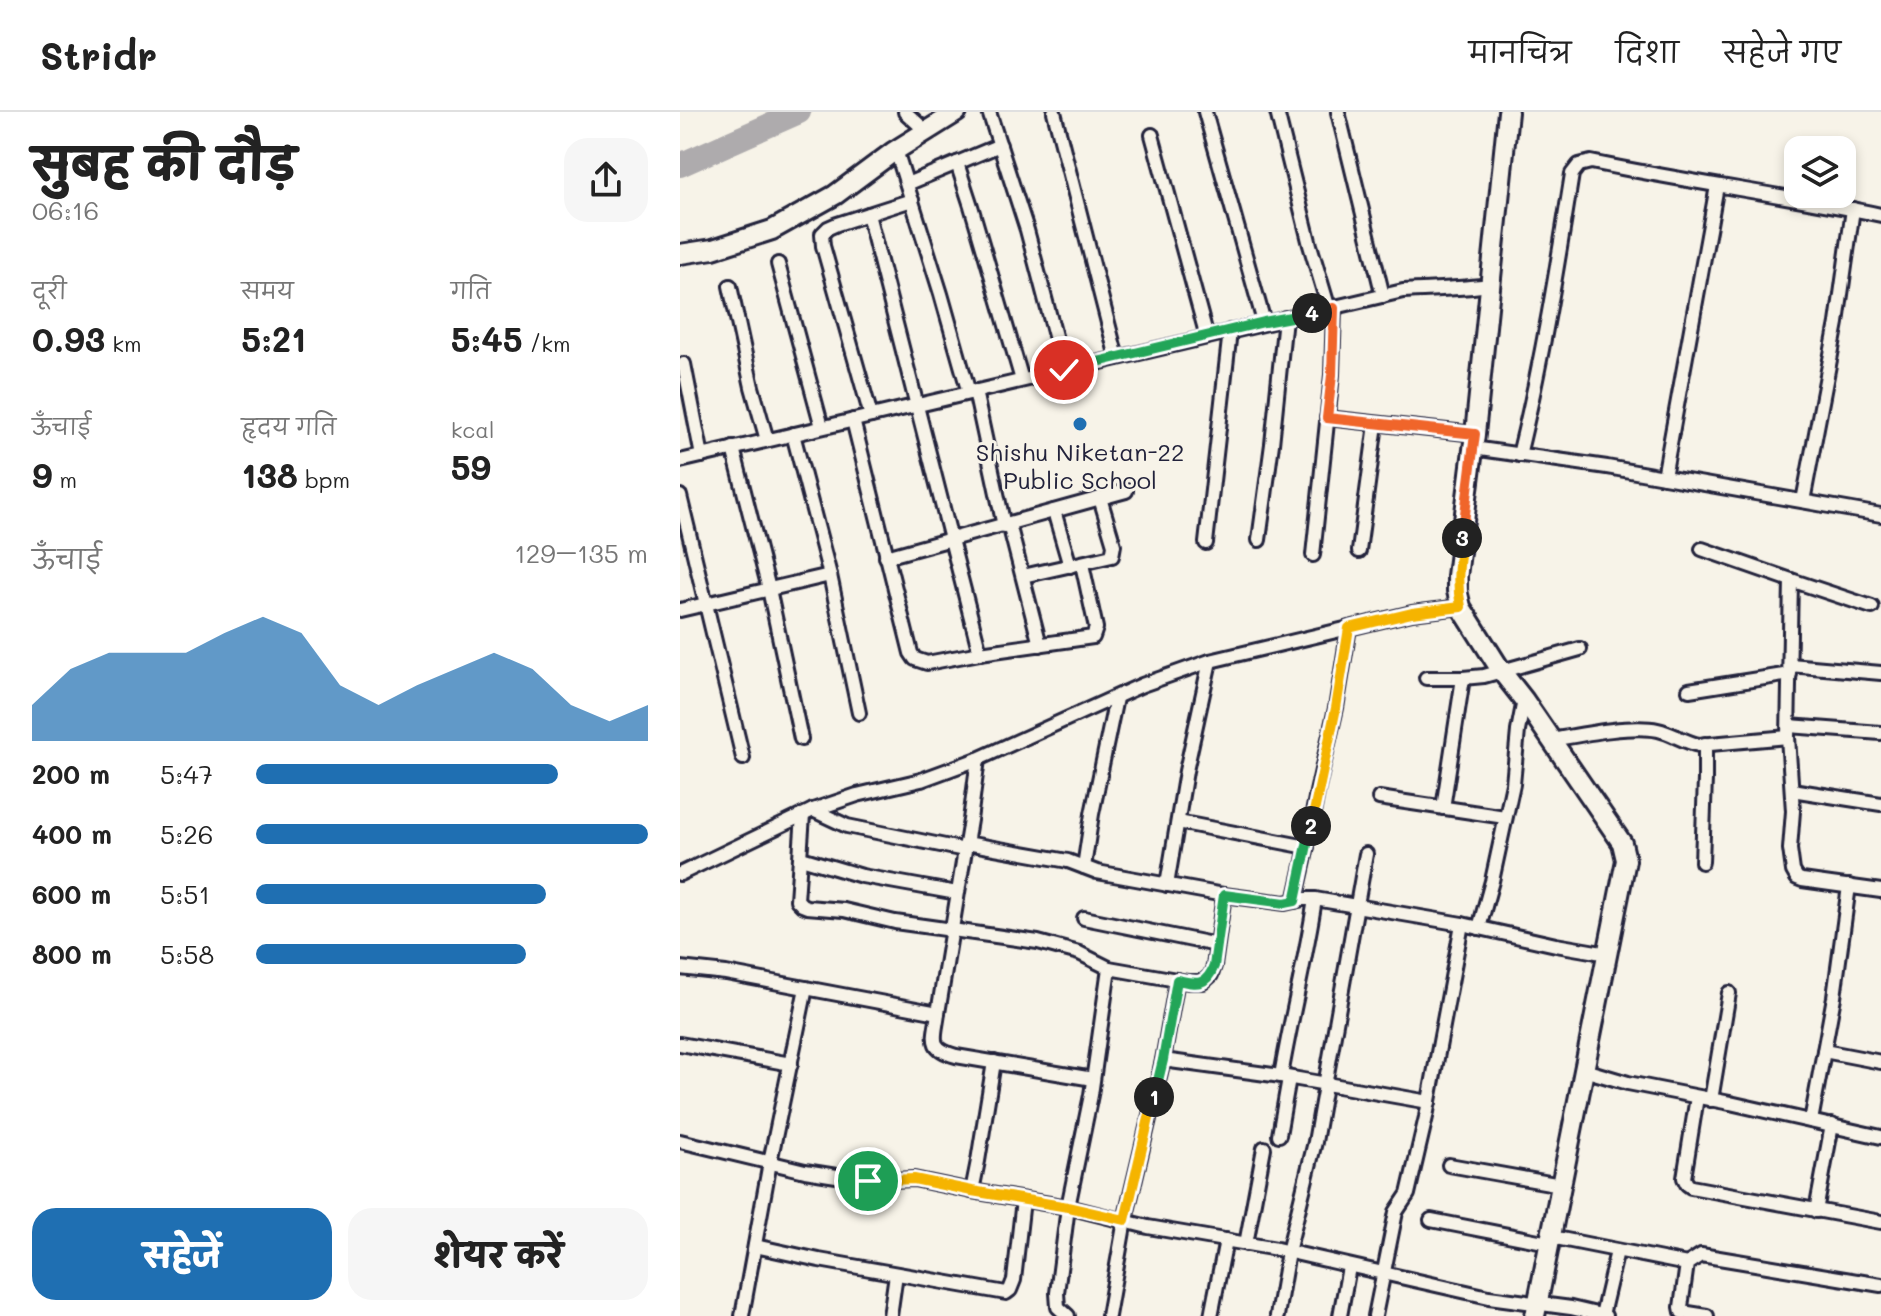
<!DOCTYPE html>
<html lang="hi">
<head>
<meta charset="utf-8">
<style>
  body { margin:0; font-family:Mali,"Playpen Sans Deva",sans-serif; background:#f6f6f6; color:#222; height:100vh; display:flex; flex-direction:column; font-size:30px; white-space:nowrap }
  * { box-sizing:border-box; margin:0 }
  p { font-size:26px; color:#767676 }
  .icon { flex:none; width:44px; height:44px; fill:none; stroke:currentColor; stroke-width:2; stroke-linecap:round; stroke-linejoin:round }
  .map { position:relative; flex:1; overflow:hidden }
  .sheet { display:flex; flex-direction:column; background:#fff; width:680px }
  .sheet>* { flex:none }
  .fabs { position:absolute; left:1104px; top:24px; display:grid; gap:16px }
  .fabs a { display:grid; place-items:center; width:72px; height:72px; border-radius:16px; background:#fff; box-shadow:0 4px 12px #0003; font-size:40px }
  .pin { position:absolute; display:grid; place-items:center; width:68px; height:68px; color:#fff; margin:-34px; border:4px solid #fff; border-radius:50%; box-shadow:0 2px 8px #0007 }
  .km { position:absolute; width:40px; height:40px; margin:-20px; border-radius:50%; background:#222; color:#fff; font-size:22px; line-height:40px; text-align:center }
  .round { display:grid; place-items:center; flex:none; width:84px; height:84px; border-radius:24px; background:#f6f6f6 }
  .summary { display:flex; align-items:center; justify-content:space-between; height:136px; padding:0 32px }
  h1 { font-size:44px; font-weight:800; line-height:60px }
  .stats { display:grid; grid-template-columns:repeat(3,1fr); gap:12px; height:136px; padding:8px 32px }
  .stats div { display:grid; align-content:center }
  .stats b { font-size:34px; font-weight:800 }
  .stats small { font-size:22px; font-weight:400 }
  .stats p { font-size:22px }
  .chart { height:224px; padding:16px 32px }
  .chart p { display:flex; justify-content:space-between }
  .chart svg { width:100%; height:144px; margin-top:8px; fill:#1f6fb2; opacity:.7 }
  .action { display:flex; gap:16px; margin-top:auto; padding:16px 32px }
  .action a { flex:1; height:92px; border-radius:24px; background:#1f6fb2; color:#fff; font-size:32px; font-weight:800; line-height:92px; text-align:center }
  .action a+a { background:#f6f6f6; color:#222 }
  ul { padding:0 32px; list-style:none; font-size:26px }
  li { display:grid; grid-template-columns:128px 96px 1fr; align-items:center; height:60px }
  li i { height:20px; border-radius:10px; background:#1f6fb2 }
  header { display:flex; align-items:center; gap:48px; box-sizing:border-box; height:112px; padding:0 40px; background:#fff; border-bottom:2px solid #e0e0e0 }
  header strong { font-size:38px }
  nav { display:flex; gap:44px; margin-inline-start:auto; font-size:28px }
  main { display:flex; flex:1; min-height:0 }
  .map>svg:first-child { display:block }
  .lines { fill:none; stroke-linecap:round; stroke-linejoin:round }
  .river { stroke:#aeabad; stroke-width:24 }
  .street-casing { stroke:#22223b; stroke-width:18 }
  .secondary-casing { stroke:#22223b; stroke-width:24 }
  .street { stroke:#f7f3e8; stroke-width:12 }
  .secondary { stroke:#f7f3e8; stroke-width:18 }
  .split-1-casing { stroke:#fff; stroke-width:16 }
  .split-2-casing { stroke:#fff; stroke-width:16 }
  .split-3-casing { stroke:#fff; stroke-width:16 }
  .split-4-casing { stroke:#fff; stroke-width:16 }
  .split-5-casing { stroke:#fff; stroke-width:16 }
  .split-1 { stroke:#f5b400; stroke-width:10 }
  .split-2 { stroke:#22a559; stroke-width:10 }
  .split-3 { stroke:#f5b400; stroke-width:10 }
  .split-4 { stroke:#f0652b; stroke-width:10 }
  .split-5 { stroke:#22a559; stroke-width:10 }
  .poi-dot { fill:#1f6fb2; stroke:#f7f3e8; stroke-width:3 }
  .labels { text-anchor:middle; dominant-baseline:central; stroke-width:6; stroke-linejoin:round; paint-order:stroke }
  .poi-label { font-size:24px; fill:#22223b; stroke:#f7f3e8 }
</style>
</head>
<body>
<header>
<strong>Stridr</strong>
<nav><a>मानचित्र</a><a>दिशा</a><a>सहेजे गए</a></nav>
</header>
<main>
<section class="sheet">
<div class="summary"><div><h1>सुबह की दौड़</h1><p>06:16</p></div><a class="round"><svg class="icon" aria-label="share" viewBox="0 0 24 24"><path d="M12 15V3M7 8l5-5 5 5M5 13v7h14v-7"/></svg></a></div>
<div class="stats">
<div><p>दूरी</p><b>0.93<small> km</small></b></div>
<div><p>समय</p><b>5:21</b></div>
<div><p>गति</p><b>5:45<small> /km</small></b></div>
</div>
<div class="stats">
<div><p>ऊँचाई</p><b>9<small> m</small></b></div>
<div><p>हृदय गति</p><b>138<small> bpm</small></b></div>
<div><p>kcal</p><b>59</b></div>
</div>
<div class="chart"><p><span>ऊँचाई</span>129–135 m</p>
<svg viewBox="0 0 160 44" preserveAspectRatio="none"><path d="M0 44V33L10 22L20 17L30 17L40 17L50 11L60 6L70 11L80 27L90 33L100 27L110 22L120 17L130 22L140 33L150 38L160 33V44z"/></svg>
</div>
<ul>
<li><b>200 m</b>5:47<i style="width:77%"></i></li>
<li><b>400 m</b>5:26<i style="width:100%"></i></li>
<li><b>600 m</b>5:51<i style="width:74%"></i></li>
<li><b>800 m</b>5:58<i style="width:69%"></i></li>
</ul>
<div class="action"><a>सहेजें</a><a>शेयर करें</a></div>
</section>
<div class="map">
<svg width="1201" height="1204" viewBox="0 0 1201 1204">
  <rect width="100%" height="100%" fill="#f7f3e8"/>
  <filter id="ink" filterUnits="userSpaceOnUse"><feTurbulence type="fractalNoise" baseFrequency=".0125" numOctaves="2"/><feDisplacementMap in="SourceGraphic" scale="16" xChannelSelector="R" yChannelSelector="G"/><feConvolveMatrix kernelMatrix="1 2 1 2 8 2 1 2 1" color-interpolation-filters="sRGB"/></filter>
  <g filter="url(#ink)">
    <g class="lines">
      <!-- river -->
      <path class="river" d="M0 53 119 0"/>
      <!-- street casing -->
      <g class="street-casing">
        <g id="street">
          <path d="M225 0 246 19"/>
          <path d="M309 0 347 118 384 258"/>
          <path d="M374 0 437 246"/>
          <path d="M525 0 584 210"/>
          <path d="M597 0 630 133 649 197"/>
          <path d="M658 0 703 184"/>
          <path d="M472 23 527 225"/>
          <path d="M216 38 261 182 289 281"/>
          <path d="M277 51 291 94 342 268"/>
          <path d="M227 72 320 33"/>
          <path d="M188 102 300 541"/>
          <path d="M98 152 142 315"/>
          <path d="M50 174 72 275 87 328"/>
          <path d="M4 252 22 344"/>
          <path d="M295 279 324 414"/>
          <path d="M191 304 143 134 142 122 148 116 157 112 232 88"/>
          <path d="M647 306 795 322"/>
          <path d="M173 308 231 541 235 547 247 551 300 541 413 525 416 516 402 452"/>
          <path d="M113 322 150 463 179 601"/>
          <path d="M53 336 89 477 121 627"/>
          <path d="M793 336 927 355 1201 403"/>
          <path d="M839 343C862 250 877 156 892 62L899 53 911 50C1007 70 1105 83 1201 103"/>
          <path d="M0 349 723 179C753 177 781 177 810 173"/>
          <path d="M984 365 1037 74"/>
          <path d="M0 384 63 646"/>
          <path d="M1123 389 1157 211 1173 97"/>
          <path d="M374 399 390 454"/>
          <path d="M329 412 360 533"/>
          <path d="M579 428 592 332 605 206"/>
          <path d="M526 431 550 219"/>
          <path d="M1022 437 1111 468 1108 625 1113 699 1110 737 1113 759 1117 766 1122 768 1201 779"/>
          <path d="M679 439 696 312"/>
          <path d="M633 443 652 263 654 196"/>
          <path d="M206 445 446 379"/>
          <path d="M343 464 432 444 434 433 420 386"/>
          <path d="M1111 468 1192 495"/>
          <path d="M0 498 150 463"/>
          <path d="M1110 553 1201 561"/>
          <path d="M746 566H783L804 564 900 537"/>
          <path d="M1009 578 1110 562"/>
          <path d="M1109 614 1201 621"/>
          <path d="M872 628C899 623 951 612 978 618 992 621 1004 630 1019 633L1108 625"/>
          <path d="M298 647 290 708 258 901C255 926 247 936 276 944L413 967"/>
          <path d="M1112 678 1201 692"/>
          <path d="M699 686 825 705"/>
          <path d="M763 696 783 566"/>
          <path d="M133 698 167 714 285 738"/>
          <path d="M123 703 117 788 122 793 127 795 164 798 215 810 358 830 399 841 429 856 508 870H523L531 863 534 854 544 783"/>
          <path d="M498 710 627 735"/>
          <path d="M286 731 388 749 417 760 544 783 605 791 623 787H635C626 847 611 905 601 964"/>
          <path d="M121 746 182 764 277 781"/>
          <path d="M1022 750 1025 667V632"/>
          <path d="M404 755 412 702 436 586"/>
          <path d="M0 762 133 698 177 683 241 668 298 647 462 573 530 549 732 501 781 495"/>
          <path d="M487 773 506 659 530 549"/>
          <path d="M635 787 782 812 876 833 928 842"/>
          <path d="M615 789 624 749 637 680 656 596 669 516"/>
          <path d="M404 806 537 833"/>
          <path d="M799 816 812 769 833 672 838 619 844 588"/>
          <path d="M0 856 46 861 258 901"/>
          <path d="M0 932 111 952"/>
          <path d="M1144 939 1201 950"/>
          <path d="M483 948 601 964 749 990"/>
          <path d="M904 958 948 971 1050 991 1201 1025"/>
          <path d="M1017 985 1004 1066 1007 1072 1011 1075 1201 1110"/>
          <path d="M1031 988 1049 881"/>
          <path d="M1131 1009 1154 885 1169 774"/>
          <path d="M599 1023 609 966"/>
          <path d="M0 1029 125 1059 188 1069 234 1067 292 1079 388 1095 468 1115 597 1137 809 1185 891 1196 925 1204"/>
          <path d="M769 1053 881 1073"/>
          <path d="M292 1079 298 1049 314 950"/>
          <path d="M1136 1099 1152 1013"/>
          <path d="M751 1108 869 1131"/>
          <path d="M871 1125 1007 1152"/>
          <path d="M566 1132 584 1036"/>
          <path d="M75 1134 139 1148 326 1181 330 1178 334 1168 343 1088"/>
          <path d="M922 1203 937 1139"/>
          <path d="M62 1204 90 1050 126 876"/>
          <path d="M210 1204 216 1162"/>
          <path d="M388 1204 378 1195 377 1181 388 1095 411 983 429 856"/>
          <path d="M428 1204 445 1108 483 948 497 868"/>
          <path d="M531 1204 546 1128"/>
          <path d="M597 1204 608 1140 635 1030 686 742"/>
          <path d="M660 1204 669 1155"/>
          <path d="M695 1204 716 1100 728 1082 746 1005 782 812"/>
          <path d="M1027 1204 1002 1200 1001 1195 1007 1152 1021 1143 1201 1173"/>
        </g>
      </g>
      <!-- secondary casing -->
      <g class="secondary-casing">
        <g id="secondary">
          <path d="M828 0 795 322 777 464V479L781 495 822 560 844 588 942 731 946 748 855 1204"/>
          <path d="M0 142 33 137 92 118 155 83 213 40 277 0"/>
        </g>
      </g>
      <!-- street -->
      <use href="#street" class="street"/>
      <!-- secondary -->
      <use href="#secondary" class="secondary"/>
    </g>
  </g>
  <g class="lines" filter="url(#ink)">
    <!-- split-1 casing -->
    <g class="split-1-casing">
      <path id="split-1" d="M188 1069 234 1067 292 1079 388 1095 445 1108 474 985"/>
    </g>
    <!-- split-2 casing -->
    <g class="split-2-casing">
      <path id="split-2" d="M474 985 483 948 497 868C516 872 526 875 534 854L544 783 605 791 615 789 631 714"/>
    </g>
    <!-- split-3 casing -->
    <g class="split-3-casing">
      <path id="split-3" d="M631 714 656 596 669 516 732 501 781 495C776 471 779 450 782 426"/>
    </g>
    <!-- split-4 casing -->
    <g class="split-4-casing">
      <path id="split-4" d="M632 201 654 196 652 263 647 306 795 322 782 426"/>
    </g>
    <!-- split-5 casing -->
    <g class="split-5-casing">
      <path id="split-5" d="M384 258 584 210 632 201"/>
    </g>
    <!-- split-1 -->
    <use href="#split-1" class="split-1"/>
    <!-- split-2 -->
    <use href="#split-2" class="split-2"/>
    <!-- split-3 -->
    <use href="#split-3" class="split-3"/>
    <!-- split-4 -->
    <use href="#split-4" class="split-4"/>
    <!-- split-5 -->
    <use href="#split-5" class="split-5"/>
  </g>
  <!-- markers -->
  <circle class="poi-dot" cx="400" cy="312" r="8"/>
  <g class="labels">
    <!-- poi labels -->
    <g class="poi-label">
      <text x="400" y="339">Shishu Niketan-22<tspan x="400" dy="28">Public School</tspan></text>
    </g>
  </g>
</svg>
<div class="fabs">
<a><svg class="icon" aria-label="layers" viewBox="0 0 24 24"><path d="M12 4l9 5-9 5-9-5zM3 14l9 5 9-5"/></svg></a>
</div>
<div class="pin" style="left:188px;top:1069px;background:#1e9e55"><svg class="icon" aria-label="arrive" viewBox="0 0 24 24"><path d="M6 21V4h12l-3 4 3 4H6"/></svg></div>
<div class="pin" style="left:384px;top:258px;background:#d93025"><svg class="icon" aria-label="check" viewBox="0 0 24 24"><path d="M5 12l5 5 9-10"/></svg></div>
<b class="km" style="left:474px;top:985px">1</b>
<b class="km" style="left:631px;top:714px">2</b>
<b class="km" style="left:782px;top:426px">3</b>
<b class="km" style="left:632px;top:201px">4</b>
</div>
</main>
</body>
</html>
